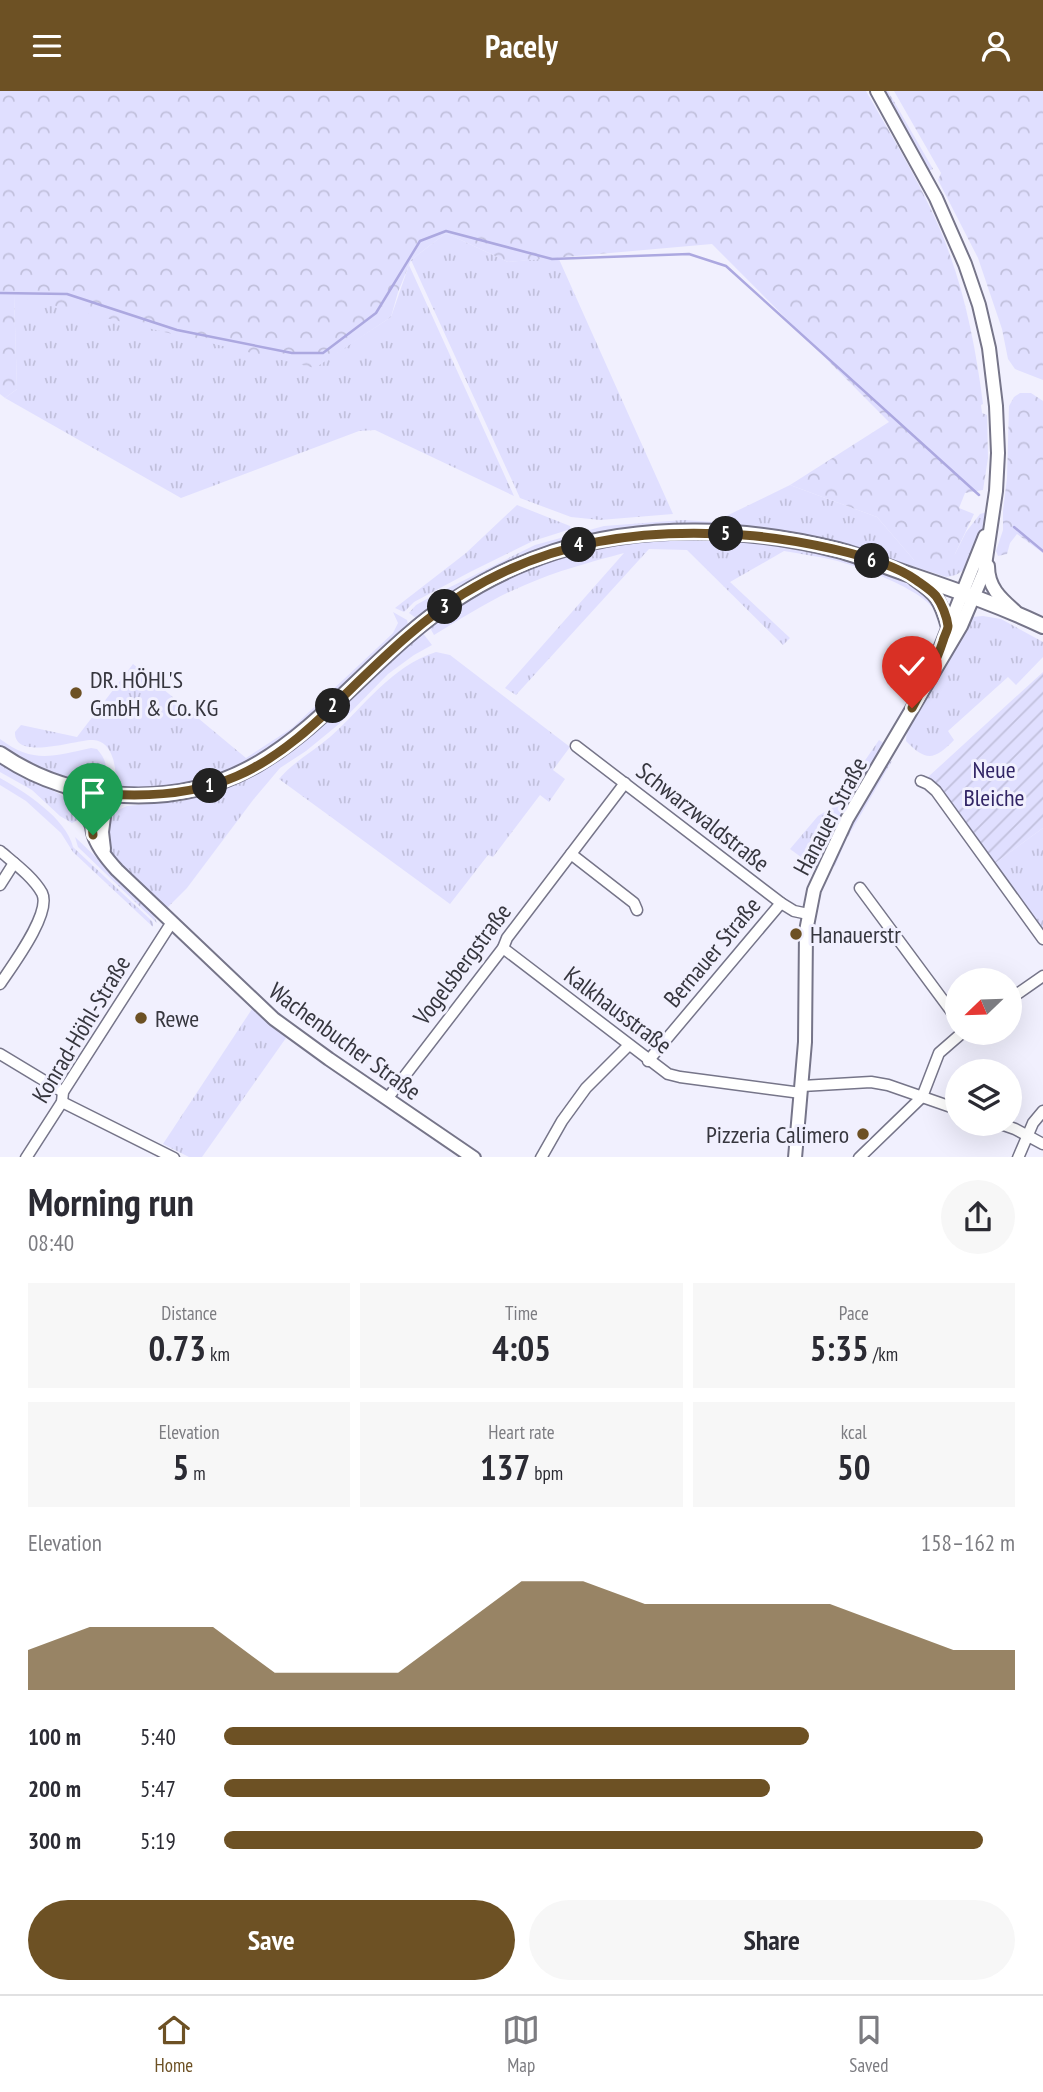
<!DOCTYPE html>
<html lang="en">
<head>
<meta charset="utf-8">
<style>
  body { margin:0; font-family:"PT Sans Narrow",sans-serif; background:#f7f7f7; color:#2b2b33; height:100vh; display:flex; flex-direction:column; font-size:26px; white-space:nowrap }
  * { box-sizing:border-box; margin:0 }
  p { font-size:23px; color:#7c7c81 }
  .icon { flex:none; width:38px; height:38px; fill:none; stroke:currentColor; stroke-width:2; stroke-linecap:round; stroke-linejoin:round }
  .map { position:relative; height:1066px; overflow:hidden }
  .side { display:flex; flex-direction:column; background:#fff; flex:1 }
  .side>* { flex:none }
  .needle { width:46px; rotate:247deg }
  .buttons { position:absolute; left:945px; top:877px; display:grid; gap:14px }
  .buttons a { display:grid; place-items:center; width:77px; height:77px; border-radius:50%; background:#fff; box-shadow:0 7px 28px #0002; font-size:35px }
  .pin { position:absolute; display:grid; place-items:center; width:60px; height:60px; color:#fff; margin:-72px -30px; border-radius:50% 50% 50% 0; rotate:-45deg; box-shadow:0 0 7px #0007 }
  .pin .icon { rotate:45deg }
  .km { position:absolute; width:35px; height:35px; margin:-18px; border-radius:50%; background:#222; color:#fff; font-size:19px; line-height:35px; text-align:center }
  .round { display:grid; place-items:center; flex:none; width:74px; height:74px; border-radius:37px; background:#f7f7f7 }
  .head { display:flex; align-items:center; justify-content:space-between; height:119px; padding:0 28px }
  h1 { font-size:38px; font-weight:600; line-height:52px }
  .figures { display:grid; grid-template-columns:repeat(3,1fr); gap:10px; height:119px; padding:7px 28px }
  .figures div { display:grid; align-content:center; border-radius:0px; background:#f7f7f7; text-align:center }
  .figures b { font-size:35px; font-weight:600 }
  .figures small { font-size:19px; font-weight:400 }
  .figures p { font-size:19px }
  .chart { height:196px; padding:14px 28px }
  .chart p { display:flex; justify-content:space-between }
  .chart svg { width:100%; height:126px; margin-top:7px; fill:#6d5124; opacity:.7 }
  .button { display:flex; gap:14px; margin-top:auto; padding:14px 28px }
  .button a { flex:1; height:80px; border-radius:42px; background:#6d5124; color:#fff; font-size:28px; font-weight:600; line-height:80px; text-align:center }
  .button a+a { background:#f7f7f7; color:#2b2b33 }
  ul { padding:0 28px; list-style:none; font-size:23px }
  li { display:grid; grid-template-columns:112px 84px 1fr; align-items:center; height:52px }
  li i { height:18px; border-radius:9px; background:#6d5124 }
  header { display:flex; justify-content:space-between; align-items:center; height:91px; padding:0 28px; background:#6d5124; color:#fff; font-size:32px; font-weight:600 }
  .tab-bar { display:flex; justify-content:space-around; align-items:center; height:98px; border-top:2px solid #e1e1e2; background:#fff; font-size:19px; color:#7c7c81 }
  .tab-bar a { display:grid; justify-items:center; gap:4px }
  .tab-bar .on { color:#6d5124 }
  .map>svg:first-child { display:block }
  .grass { fill:url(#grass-tufts) }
  .forest { fill:url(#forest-crowns) }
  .garden { fill:url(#garden-furrows) }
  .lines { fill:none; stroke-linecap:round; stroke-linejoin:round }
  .stream { stroke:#aca8e0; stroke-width:2.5 }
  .minor-casing { stroke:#767589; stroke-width:13 }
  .tertiary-casing { stroke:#767589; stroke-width:16 }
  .secondary-casing { stroke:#767589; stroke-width:18 }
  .minor { stroke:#fff; stroke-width:10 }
  .tertiary { stroke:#fff; stroke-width:12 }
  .secondary { stroke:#fff; stroke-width:14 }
  .route-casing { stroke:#fff; stroke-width:14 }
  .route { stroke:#6d5124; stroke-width:9 }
  .poi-dot { fill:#6d5124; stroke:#f1f0fe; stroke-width:2.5 }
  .labels { text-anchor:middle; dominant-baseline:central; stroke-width:6; stroke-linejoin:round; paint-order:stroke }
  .poi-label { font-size:24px; fill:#36363e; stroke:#f1f0fe; text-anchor:start }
  .park-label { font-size:24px; fill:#312465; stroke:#f1f0fe }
  .street-label { font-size:24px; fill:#36363e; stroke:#f1f0fe }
</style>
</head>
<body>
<header><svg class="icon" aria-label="menu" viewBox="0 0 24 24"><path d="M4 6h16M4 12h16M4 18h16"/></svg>Pacely<svg class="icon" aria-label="person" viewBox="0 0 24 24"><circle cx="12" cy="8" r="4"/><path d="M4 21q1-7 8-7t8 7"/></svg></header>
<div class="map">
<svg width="1043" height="1067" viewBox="0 0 1043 1067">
  <defs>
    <pattern id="grass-tufts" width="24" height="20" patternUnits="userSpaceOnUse" patternTransform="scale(1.75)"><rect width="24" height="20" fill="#e0dfff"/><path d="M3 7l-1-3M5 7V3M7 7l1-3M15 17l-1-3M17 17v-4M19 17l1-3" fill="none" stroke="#c1c0dc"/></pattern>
    <pattern id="forest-crowns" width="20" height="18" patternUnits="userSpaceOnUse" patternTransform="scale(1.75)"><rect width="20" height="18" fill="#e0dfff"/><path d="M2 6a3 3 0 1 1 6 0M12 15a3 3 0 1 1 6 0" fill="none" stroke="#c1c0dc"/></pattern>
    <pattern id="garden-furrows" width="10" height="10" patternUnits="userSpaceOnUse" patternTransform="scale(1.75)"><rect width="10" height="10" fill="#e0dfff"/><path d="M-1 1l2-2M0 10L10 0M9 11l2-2" fill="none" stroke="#c1c0dc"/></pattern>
  </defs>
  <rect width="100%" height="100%" fill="#f1f0fe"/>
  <!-- grass -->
  <g class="grass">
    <path d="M881 0H888L933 78 926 81Z"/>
    <path d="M446 142 508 171 558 166 673 423 600 429 571 426 520 407 411 169Z"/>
    <path d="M409 174 514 405 375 339 359 340 181 407 5 307 17 298 14 204 315 276 391 226Z"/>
    <path d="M790 394 877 426 914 469 955 463 966 441 980 423 987 421C983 445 974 485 946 486L876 463 837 454 747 439 572 452 420 530 409 522 416 514 432 505 535 454 604 435 683 429 714 431Z"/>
    <path d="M517 414 570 435 571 438 533 450 470 481 414 511 404 521 395 517 466 462Z"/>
    <path d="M663 447C746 447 823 455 899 489 917 497 925 500 936 517 937 518 942 524 942 526 948 549 923 590 912 610L907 606C917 588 940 553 940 532 939 502 858 475 833 469 817 465 800 463 784 460L730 491 790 547 783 554 687 459 649 458 516 604 505 597 624 462C590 471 557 480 525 494 493 507 464 526 434 544L429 535C455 516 482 497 512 484 560 463 611 454 663 447Z"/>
    <path d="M393 521 407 529 409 538 354 588 265 665 192 695 116 698C116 685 116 667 107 656 104 652 98 649 93 649 77 648 14 671 15 641L21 634 77 646 133 573 246 667 292 637 393 542 398 532Z"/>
    <path d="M983 525 1001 528 1043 551V566L1016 594 1008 586 948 640 954 649C935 669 926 671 906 650L907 636 964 535 972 526Z"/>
    <path d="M422 541 432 554 414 564 388 583 339 633 306 660 280 677 253 709 187 797 165 819 112 768 106 751 109 728 116 720 127 715 181 710 203 705 243 690 269 675 323 634 409 551Z"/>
    <path d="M436 561 450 564 570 656 553 679 565 688 549 711 540 704 493 766 488 764 450 813 279 688C293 671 314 660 330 646 364 616 391 575 436 561Z"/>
    <path d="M0 648C33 673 53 665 91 657L97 658C103 665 109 674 104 683 86 708 20 669 0 659Z"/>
    <path d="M879 649 885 653 842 726 816 777 790 758 818 725 833 716Z"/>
    <path d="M892 670 846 749 835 775 831 773 852 730 888 672Z"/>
    <path d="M0 671 63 705 80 724 78 729 72 732 60 725 32 699 0 681Z"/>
    <path d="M0 687C25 701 66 727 73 756L153 831V836L73 761 61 742 26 710 0 694Z"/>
    <path d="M1043 737V840L995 772Z"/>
    <path d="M75 746 151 819 157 832 78 756Z"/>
    <path d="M252 918 286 947 202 1066H189L163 1053Z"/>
  </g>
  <!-- forest -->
  <g class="forest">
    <path d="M0 0H866C890 42 915 83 935 127 962 186 975 250 983 313L981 314 982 322 987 324 988 367 983 399 965 402 959 417 974 423 955 463 939 474 914 469 877 426 790 394 889 331 712 153 508 171 446 142 411 169 398 201 391 226 315 277 14 205 17 298 5 307 0 303Z"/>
    <path d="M894 0H1043V289L1015 278 1008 268 1002 238 978 167 938 89 941 82Z"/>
    <path d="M1020 302H1031L1043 310V462L1017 443 1010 452 1007 463 998 465 996 460 1003 439V420L1007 387 1009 315 1014 306Z"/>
  </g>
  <!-- garden -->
  <path class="garden" d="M1043 581V737L995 772 972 740 928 686Z"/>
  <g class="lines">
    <!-- stream -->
    <g class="stream">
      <path d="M0 202 67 203 177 239 292 262H323L376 222 420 150 446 140 552 168 689 163 726 175 979 404"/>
      <path d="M1014 436 1043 460"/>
    </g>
    <!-- minor casing -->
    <g class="minor-casing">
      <g id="minor">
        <path d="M576 655 781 812 794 820 808 823"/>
        <path d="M921 690 928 693 936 700 1043 848"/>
        <path d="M0 760C14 772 33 786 42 802 52 822 12 875 0 893"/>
        <path d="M571 763 634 812 637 819"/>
        <path d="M0 794 14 772"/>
        <path d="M860 797 957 928"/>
        <path d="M503 857 668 983 680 986 801 1002"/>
        <path d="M1010 908 1043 885"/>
        <path d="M0 963 63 1001"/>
        <path d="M648 970 781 812"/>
        <path d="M802 995 871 991 888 994 957 1018"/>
        <path d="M387 1008 503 857 507 847 625 692"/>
        <path d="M62 1011 174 1067"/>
        <path d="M998 1032 1015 1038 1043 1053"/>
        <path d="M26 1067 62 1011 63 1001 172 831"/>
        <path d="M541 1067 562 1030 586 997 629 954"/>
        <path d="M859 1067 922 1006 939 962 962 942"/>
        <path d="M1018 1067 1033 1032 1043 1020"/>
      </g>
    </g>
    <!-- tertiary casing -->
    <g class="tertiary-casing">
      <g id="tertiary">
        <path d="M988 475C988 496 1000 507 1015 520"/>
        <path d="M914 488C937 504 940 508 948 536"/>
        <path d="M940 558 985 445"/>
        <path d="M67 696 81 712 91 733"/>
        <path d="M107 703C79 731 95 755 117 779L274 928 329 968 474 1067"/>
        <path d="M104 758 102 741 107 703"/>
        <path d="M795 1067 805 951 806 840 814 799 847 728 961 535 984 481 996 400 998 362 996 315 989 257 979 214 965 173 936 107 877 0"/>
      </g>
    </g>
    <!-- secondary casing -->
    <g class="secondary-casing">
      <path id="secondary" d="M0 663C38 689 78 702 124 704 258 711 315 626 405 547 448 509 499 479 554 461 644 432 747 436 838 459 864 466 889 477 914 485 958 500 1001 515 1043 535"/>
    </g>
    <!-- minor -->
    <use href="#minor" class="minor"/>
    <!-- tertiary -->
    <use href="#tertiary" class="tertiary"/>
    <!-- secondary -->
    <use href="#secondary" class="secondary"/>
  </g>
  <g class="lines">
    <!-- route casing -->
    <g class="route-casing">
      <path id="route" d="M93 744C91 726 95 716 107 703 152 706 196 703 237 685 285 664 321 627 358 591 391 559 424 528 463 503 550 449 643 437 743 444 788 447 880 463 916 489 923 494 931 499 936 505 942 513 947 526 948 535 948 539 944 545 943 550 935 575 925 594 912 617"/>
    </g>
    <!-- route -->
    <use href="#route" class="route"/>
  </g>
  <!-- markers -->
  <g class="poi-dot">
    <circle cx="76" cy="602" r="7"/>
    <circle cx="796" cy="843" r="7"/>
    <circle cx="141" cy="927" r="7"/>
    <circle cx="863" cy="1043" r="7"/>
  </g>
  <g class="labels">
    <!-- poi labels -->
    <g class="poi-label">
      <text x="90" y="588">DR. HÖHL'S<tspan x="90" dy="28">GmbH &amp; Co. KG</tspan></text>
      <text x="810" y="843">Hanauerstr</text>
      <text x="155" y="927">Rewe</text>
      <text x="849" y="1043" text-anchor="end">Pizzeria Calimero</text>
    </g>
    <!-- park labels -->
    <g class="park-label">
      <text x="994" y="678">Neue<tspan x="994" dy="28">Bleiche</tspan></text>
    </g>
    <!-- street labels -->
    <g class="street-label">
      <text transform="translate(830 725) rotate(-62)">Hanauer Straße</text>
      <text transform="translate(703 726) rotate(38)">Schwarzwaldstraße</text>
      <text transform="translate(712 861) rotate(-50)">Bernauer Straße</text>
      <text transform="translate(462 873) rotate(-53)">Vogelsbergstraße</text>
      <text transform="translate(618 919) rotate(37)">Kalkhausstraße</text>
      <text transform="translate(81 938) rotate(-59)">Konrad-Höhl-Straße</text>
      <text transform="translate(345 950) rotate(36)">Wachenbucher Straße</text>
    </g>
  </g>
</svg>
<div class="buttons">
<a><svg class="needle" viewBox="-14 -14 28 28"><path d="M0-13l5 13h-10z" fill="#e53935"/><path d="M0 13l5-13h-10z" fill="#7c7c81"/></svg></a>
<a><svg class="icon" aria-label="layers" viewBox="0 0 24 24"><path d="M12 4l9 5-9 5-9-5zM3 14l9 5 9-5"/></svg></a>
</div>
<div class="pin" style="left:93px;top:744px;background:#1e9e55"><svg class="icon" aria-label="arrive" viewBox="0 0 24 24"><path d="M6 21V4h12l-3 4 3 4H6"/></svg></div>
<div class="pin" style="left:912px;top:617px;background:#d93025"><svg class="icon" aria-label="check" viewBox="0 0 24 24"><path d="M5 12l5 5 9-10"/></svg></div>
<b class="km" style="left:210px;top:695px">1</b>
<b class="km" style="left:333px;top:615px">2</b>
<b class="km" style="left:445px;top:516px">3</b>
<b class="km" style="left:579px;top:454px">4</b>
<b class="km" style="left:726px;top:443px">5</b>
<b class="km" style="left:872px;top:470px">6</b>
</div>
<section class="side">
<div class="head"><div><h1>Morning run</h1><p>08:40</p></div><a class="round"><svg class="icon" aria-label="share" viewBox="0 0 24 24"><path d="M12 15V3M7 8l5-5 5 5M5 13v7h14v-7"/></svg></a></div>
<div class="figures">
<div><p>Distance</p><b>0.73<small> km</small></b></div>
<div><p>Time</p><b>4:05</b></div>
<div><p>Pace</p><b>5:35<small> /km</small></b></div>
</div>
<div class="figures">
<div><p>Elevation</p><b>5<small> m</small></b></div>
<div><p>Heart rate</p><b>137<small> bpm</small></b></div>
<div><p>kcal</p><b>50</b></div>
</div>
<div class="chart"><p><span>Elevation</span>158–162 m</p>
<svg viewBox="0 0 160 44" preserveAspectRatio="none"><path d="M0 44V30L10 22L20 22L30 22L40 38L50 38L60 38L70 22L80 6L90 6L100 14L110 14L120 14L130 14L140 22L150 30L160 30V44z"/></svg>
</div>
<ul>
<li><b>100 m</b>5:40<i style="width:74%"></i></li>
<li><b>200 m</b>5:47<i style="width:69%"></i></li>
<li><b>300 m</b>5:19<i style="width:96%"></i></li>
</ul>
<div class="button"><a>Save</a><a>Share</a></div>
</section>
<nav class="tab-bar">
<a class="on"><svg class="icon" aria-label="home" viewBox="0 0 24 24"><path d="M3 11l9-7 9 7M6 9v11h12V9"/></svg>Home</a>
<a><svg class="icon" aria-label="map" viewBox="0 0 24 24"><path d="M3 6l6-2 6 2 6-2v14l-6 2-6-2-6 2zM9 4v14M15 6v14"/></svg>Map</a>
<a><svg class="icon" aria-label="saved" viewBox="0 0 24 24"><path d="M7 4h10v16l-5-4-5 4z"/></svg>Saved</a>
</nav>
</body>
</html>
